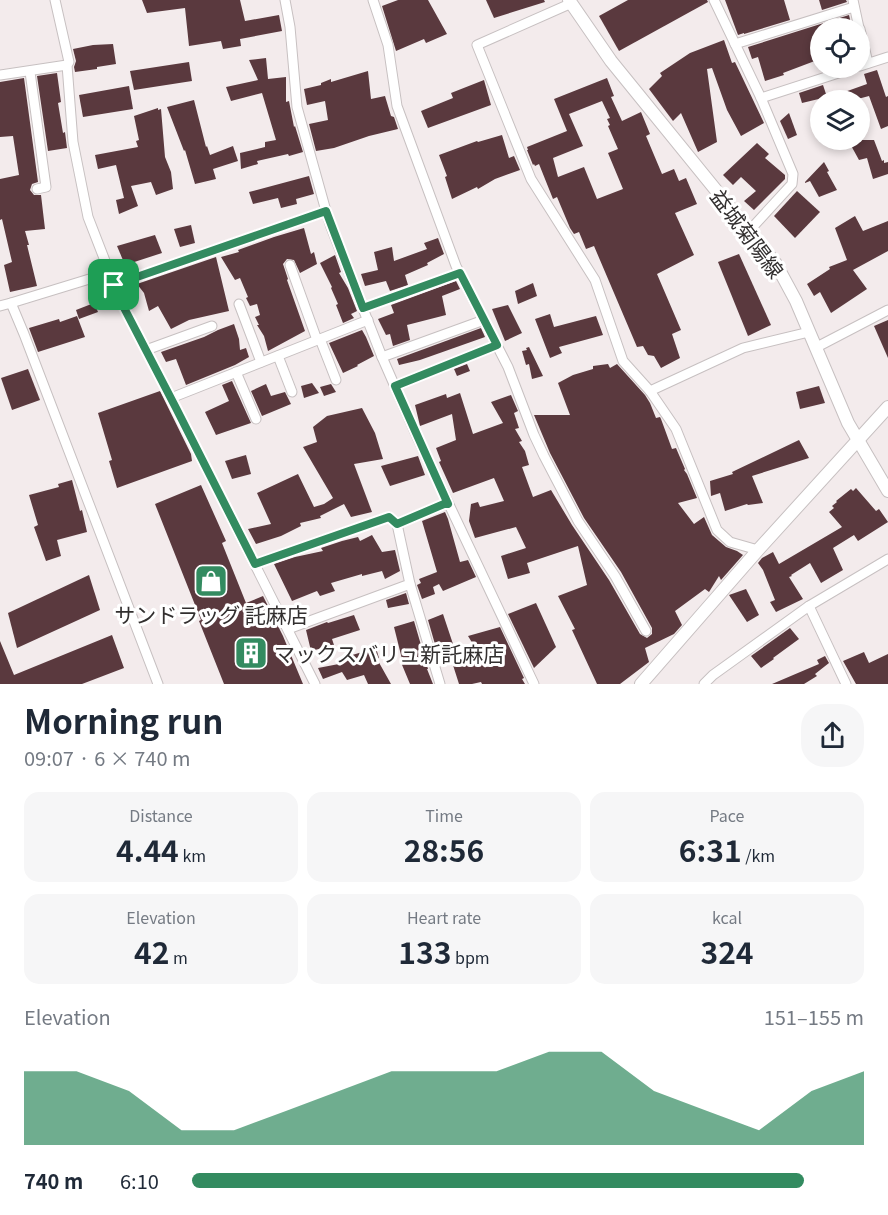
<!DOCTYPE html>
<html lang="en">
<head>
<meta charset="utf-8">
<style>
  body { margin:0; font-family:Georgia,"Noto Sans JP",serif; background:#f6f6f7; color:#1f2937; height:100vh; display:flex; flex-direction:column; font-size:22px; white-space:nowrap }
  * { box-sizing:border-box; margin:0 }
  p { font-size:20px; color:#747a83 }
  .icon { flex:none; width:33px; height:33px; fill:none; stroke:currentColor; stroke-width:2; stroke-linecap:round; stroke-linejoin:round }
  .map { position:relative; height:684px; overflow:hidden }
  .sheet { display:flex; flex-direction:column; background:#fff; flex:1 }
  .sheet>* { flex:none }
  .tools { position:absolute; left:810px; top:18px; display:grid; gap:12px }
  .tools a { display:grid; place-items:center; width:60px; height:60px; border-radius:50%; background:#fff; box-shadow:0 3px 9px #0003; font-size:30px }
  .pin { position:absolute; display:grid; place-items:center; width:51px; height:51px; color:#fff; margin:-26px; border-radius:12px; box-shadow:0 3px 9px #0006 }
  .round { display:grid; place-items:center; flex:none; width:63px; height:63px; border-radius:24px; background:#f6f6f7 }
  .summary { display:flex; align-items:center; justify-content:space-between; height:102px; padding:0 24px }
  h1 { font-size:33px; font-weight:700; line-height:45px }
  .metrics { display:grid; grid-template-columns:repeat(3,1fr); gap:9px; height:102px; padding:6px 24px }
  .metrics div { display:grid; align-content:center; border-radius:15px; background:#f6f6f7; text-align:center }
  .metrics b { font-size:30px; font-weight:700 }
  .metrics small { font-size:16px; font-weight:400 }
  .metrics p { font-size:16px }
  .chart { height:168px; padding:12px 24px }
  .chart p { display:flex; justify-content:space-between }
  .chart svg { width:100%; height:108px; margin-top:6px; fill:#338b60; opacity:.7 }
  ul { padding:0 24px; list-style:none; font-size:20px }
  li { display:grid; grid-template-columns:96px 72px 1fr; align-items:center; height:45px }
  li i { height:15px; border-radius:8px; background:#338b60 }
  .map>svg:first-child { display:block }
  .building { fill:#5a393e; fill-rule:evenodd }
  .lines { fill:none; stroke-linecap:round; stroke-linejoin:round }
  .street-casing { stroke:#c7c0c1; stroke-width:11 }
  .secondary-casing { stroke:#c7c0c1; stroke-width:14 }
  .street { stroke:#fff; stroke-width:9 }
  .secondary { stroke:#fff; stroke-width:12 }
  .route-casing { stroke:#fff; stroke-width:12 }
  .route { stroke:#338b60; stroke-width:8 }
  .labels { text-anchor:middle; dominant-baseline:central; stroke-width:6; stroke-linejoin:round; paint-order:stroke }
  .street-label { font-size:21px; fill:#322f2f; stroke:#fff }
  .poi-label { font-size:21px; fill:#322f2f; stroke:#fff }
</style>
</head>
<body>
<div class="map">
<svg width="888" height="684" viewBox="0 0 888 684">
  <rect width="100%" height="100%" fill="#f3ebec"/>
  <!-- building -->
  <g class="building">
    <path d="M142 0H240L245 21 279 15 282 31 240 39 241 46 223 49 221 41 189 46 185 8 147 13Z"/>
    <path d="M398 0H428L447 34 426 43 424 39 396 51 382 6Z"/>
    <path d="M486 0H544L545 2 494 18Z"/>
    <path d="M628 0H707L708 2 619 51 599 16Z"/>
    <path d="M725 0H784L790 20 744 34V33L738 35Z"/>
    <path d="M819 0H846L847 2 822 10Z"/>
    <path d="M849 15 852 28H820V59L783 73 784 75 765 81 758 57 752 59 748 47Z"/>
    <path d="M724 40 732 63 735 62 764 123 741 136 727 110 712 68 707 69 717 142 698 152 681 113 673 121 649 89 662 76 660 73 690 53Z"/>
    <path d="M113 44 116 64 97 67V69L75 72 74 67 76 61 73 49 93 45Z"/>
    <path d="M266 58 268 79 286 77V102L289 101 294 127 295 126 303 152 289 156 288 154 257 161 258 164 241 169 240 153 265 147V142L276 140 262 93 231 101 226 87 258 80 249 60Z"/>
    <path d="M189 62 192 81 134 90 130 71Z"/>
    <path d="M877 70 886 97 888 96V126L881 129 869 96 854 100H825V99L867 84 864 74Z"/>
    <path d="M368 71 371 99 385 96 391 116 394 117 398 129 369 136 334 148 316 151 309 124 328 120 325 101 307 105 304 89 321 85V83L331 79V82Z"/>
    <path d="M57 73 61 102 58 103 63 133 65 132 67 148 48 151 37 76Z"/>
    <path d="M24 78 38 182 32 184 30 190 34 195H41L45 229 25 231 29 245H27L37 286 10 292 4 265 12 262 2 219 0 220V179L19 175 13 136 0 137V82Z"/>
    <path d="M607 78 614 96 611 97 622 121 641 112 650 134 646 136 662 174 674 169 679 181 686 178 697 204 675 213 694 255 657 274 681 330 672 334 680 358 661 368 654 356 648 355 643 346 637 347 594 246 586 249 579 232 574 234 570 228 557 197 553 199 539 164 535 166 534 164 533 165 527 150H528L527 147 567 131 554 99ZM602 101 610 118 607 119 610 125 608 126 618 149 608 153 623 189 597 199 584 167 558 177 553 158 583 146 569 114Z"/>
    <path d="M484 80 491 105 428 128 421 111 453 98 451 93Z"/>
    <path d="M823 85 827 97 802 103 799 93Z"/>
    <path d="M129 86 133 109 83 117 79 95Z"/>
    <path d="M194 100 206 147 207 146 210 155 233 146 238 161 213 169 216 179 195 184 185 150 184 151 167 107Z"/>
    <path d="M158 108V110L161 109 165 157 171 172 173 189 156 195 151 182 131 186 138 206 119 214 116 200 124 198 116 165 98 169 95 155 138 147 136 141 139 140 134 116Z"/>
    <path d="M789 113 797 135 788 139 780 121Z"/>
    <path d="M502 135 509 158 514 156 520 170 495 179 478 189 477 187 452 199 445 177 447 176 439 155 477 141 478 142Z"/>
    <path d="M848 140H874L882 161 884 160V163L888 162V174L873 179 867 158 859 160Z"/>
    <path d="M757 143 769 154 765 158 785 175V179L754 210 744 201 756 191 741 177 733 185 723 175Z"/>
    <path d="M824 162 829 171 827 172 837 190 819 197 810 181 805 183V182Z"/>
    <path d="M309 176 314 194 296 199 297 204 281 208 278 198 253 204 249 192Z"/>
    <path d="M797 191 820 212 795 238 774 216Z"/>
    <path d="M855 216 863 231 888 221V251L853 270 867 289 831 313 820 292 814 296 807 284 830 269 829 267 847 260 835 228Z"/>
    <path d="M191 225 195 243 180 247 174 229Z"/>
    <path d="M304 228 311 254 314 252 317 264 300 273 294 260 287 259 283 264 288 279 287 280 305 331 268 351 264 336 257 325H259L255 317 260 315 257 304 250 306 246 298 248 297 240 278 235 280 221 257 239 252 238 250 274 237Z"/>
    <path d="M155 235 162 253 125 265 117 246Z"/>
    <path d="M438 238 444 254 427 263 428 265 405 275 408 285 390 291 386 281 365 286 361 274 378 270 374 252 392 247 394 261 427 249 424 243Z"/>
    <path d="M739 254 771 325 748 336 718 262Z"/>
    <path d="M335 255 341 272 339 273 348 288 357 311 351 314 354 318 343 323 336 305 338 304 331 288 332 287 320 263Z"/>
    <path d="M216 257 229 311 189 320 171 329 158 306 149 311 144 293 137 284Z"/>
    <path d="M456 281 460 289 442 296 446 315 407 325 410 340 393 346 390 334 386 335 378 319 394 313 391 305Z"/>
    <path d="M533 283 537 296 518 304 515 291Z"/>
    <path d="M94 303 98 312 79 319 76 310Z"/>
    <path d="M508 305 522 333 505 341 492 309Z"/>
    <path d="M550 314 554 327 596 316 603 335 559 347 562 353 550 358 535 319Z"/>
    <path d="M77 316 85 337 38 352 29 328 59 319 60 322Z"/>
    <path d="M888 320V358L874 326Z"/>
    <path d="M234 324 239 339 240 350 246 348 249 357 235 365 186 385 176 359 166 362 161 352 204 337 218 330Z"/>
    <path d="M481 328 485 337 420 360 399 365 397 359Z"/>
    <path d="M362 330 366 337 374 356 357 365 358 366 343 373 329 343Z"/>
    <path d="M529 347 543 376 532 379 529 364 526 365 522 351 527 350 526 348Z"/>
    <path d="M467 364 470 371 457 376 454 369Z"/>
    <path d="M608 364 610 368 617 364 645 395 650 403 656 418 660 417 661 419 672 449 676 448 685 469 684 470 687 474 697 498 678 503 694 524 704 517 712 535 726 547 737 551 743 555 721 580 719 576 709 592 705 589 675 611 682 625 674 634 645 648 649 662 620 684H597L572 630 575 629 558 596 587 585 578 546 527 563 530 573 508 579 501 556 526 548 516 527 475 538 469 521 471 504 478 502 480 507 504 501 494 478 453 493 444 473 439 462 441 461 436 448 456 440 452 414 420 426 415 405 446 394 447 398 460 393 473 434 503 423 491 402 511 395 518 411 514 413 519 428 515 429 522 441 519 442 525 451 529 465 522 467 533 497 551 490 572 525 609 580 640 634 647 638 652 634V628L621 572 584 518 550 453 534 415H570L558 383 573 375 593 369V366Z"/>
    <path d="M28 369 40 400 12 410 1 378Z"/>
    <path d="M232 381 251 423 216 435 205 412 229 401 222 385Z"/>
    <path d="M312 383 319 393 304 398 301 386Z"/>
    <path d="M266 384 271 396 285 392 291 404 262 416 251 391Z"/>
    <path d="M331 384 336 392 324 396 320 387Z"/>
    <path d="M819 386 825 403 800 409 796 392Z"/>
    <path d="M160 391 191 454 192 461 117 488 109 461 112 460 98 413Z"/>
    <path d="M362 408 375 433 383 459 354 464 372 512 351 517 344 504 320 516 321 518 300 523 301 526 281 536 256 544 248 529 271 524 257 493 298 474 314 507 324 504 333 498 303 447 317 442 313 427 327 416Z"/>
    <path d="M799 440 809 458 752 476 763 503 748 505 747 504 725 511 720 493 711 496 710 481 733 474 732 472Z"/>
    <path d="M246 455 251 474 232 479 225 461Z"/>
    <path d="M418 456 425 475 390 486 381 466Z"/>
    <path d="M72 480 80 511 82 510 87 532 57 540 61 556 46 561 34 527 38 525 29 495 59 487 58 484Z"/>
    <path d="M201 485 226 541 222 543 246 603 263 596 283 636 303 684H224L199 621 201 620 155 504Z"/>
    <path d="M856 488 876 511 879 509 888 522 858 541 854 535 833 548 843 570 821 583 810 563 791 575 792 576 789 577 803 599 776 612 770 602 775 600 763 570 758 563 762 558 773 552 779 564 842 527 829 512 834 508 832 506 837 502 836 501 851 489 853 491Z"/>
    <path d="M445 512 448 519 460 562 468 560 476 577 443 591 439 584 433 587 435 594 422 599 417 585 421 583 419 579 437 572 422 521Z"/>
    <path d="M372 535 382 552 395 550 400 571 385 579 382 571 362 576V574L331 583 335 591 320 596 317 591 292 601 274 564 295 557 323 551 321 548 342 541 358 537 360 541Z"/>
    <path d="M89 575 100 610 17 648 8 613Z"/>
    <path d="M746 589 759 615 747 622 729 595Z"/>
    <path d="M406 593 409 604 388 608 386 600Z"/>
    <path d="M536 603 556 647 534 668 508 614Z"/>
    <path d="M443 614 456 653 476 649 468 636 500 627 524 678 522 679 525 684H482L481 682 472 684H459L452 662 441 665 428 620Z"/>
    <path d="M354 615 360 630 332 639 334 645 311 651 306 630 327 622 328 623Z"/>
    <path d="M414 621 428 669H427L433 684H410L400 660 402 659 394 627Z"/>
    <path d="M790 628 799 639 773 658 774 659 761 668 751 656Z"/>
    <path d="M112 635 124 668 82 684H0V641L14 675Z"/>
    <path d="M376 648 379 658 377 659 391 684H368L364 675 347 680 342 672 323 679 318 668 344 663 342 658Z"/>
    <path d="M864 652 869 663 888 654V684H856L843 661Z"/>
    <path d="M825 656 829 663 815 674 817 676 804 684H772L819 664 817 660Z"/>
  </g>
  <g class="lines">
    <!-- street casing -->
    <g class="street-casing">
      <g id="street">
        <path d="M55 0 69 62 67 65 73 142 88 217 121 302 176 408 315 684"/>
        <path d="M285 0 290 27 297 107 326 211 331 227 382 357 418 439 534 684"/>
        <path d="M373 0 388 45 397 106 456 266 508 367 534 435 544 456 578 521 615 576 646 631"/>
        <path d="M714 0 761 98 793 174 792 184 749 231"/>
        <path d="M853 0 859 28"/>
        <path d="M572 3 477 45 531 179 595 280 623 361 650 391 743 348 809 332"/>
        <path d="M860 29 868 63"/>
        <path d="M735 44 854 7"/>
        <path d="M860 66 888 57"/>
        <path d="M30 72 46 187 37 189"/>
        <path d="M0 75 67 65"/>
        <path d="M761 98 854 68"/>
        <path d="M290 265 317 340"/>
        <path d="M114 285 326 211"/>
        <path d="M11 303 109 273"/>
        <path d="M239 304 261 362"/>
        <path d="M0 306 11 303 24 334 158 684"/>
        <path d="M363 308 460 273"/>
        <path d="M320 339 336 380"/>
        <path d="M815 348 888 310"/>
        <path d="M146 350 212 326"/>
        <path d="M278 356 292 392"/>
        <path d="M382 357 484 320"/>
        <path d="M236 372 256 419"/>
        <path d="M395 386 497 345"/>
        <path d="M650 391 676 429 717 530 730 542 758 550"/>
        <path d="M171 398 368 320"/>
        <path d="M255 564 389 517 397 524 444 504H448"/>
        <path d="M410 584 440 684"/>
        <path d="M809 606 846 684"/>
        <path d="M288 629 410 584 397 524"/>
        <path d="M704 684 713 675 809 606 888 559"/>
      </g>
    </g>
    <!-- secondary casing -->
    <g class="secondary-casing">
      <g id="secondary">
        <path d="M569 0 611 61 776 264 796 301 848 423 888 491"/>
        <path d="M641 684 758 550 888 407"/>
      </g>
    </g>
    <!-- street -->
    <use href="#street" class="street"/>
    <!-- secondary -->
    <use href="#secondary" class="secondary"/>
  </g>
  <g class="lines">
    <!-- route casing -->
    <g class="route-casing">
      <path id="route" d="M326 211 363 308 460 273 497 345 395 386 448 504H444L397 524 389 517 255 564 176 408 121 302 114 285Z"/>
    </g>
    <!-- route -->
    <use href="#route" class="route"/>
  </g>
  <!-- icons -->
  <defs>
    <g id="shop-square" transform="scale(1.725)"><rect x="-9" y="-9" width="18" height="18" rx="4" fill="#338b60" stroke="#fff"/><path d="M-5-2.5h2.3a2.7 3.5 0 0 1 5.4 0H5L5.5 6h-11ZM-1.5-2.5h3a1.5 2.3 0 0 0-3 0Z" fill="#fff"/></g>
    <g id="building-square" transform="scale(1.725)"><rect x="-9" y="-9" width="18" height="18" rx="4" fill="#338b60" stroke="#fff"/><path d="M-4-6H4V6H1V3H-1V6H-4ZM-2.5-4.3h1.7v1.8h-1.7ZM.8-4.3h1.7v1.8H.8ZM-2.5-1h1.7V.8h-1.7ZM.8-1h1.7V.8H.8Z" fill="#fff"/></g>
  </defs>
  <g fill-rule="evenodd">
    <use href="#shop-square" x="211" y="581"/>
    <use href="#building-square" x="251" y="653"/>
  </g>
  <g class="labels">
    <!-- street labels -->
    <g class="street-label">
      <text transform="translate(748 233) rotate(53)">益城菊陽線</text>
    </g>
    <!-- poi labels -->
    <g class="poi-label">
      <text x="211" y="614">サンドラッグ 託麻店</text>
      <text x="274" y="653" text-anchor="start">マックスバリュ新託麻店</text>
    </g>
  </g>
</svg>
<div class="tools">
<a><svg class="icon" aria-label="locate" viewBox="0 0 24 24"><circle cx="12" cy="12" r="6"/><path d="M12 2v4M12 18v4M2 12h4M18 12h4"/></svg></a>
<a><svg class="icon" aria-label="layers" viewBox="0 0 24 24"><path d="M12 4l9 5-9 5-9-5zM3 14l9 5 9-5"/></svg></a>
</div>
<div class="pin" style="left:114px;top:285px;background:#1e9e55"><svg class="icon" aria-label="arrive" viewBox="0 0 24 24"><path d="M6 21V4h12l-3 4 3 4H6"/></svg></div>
</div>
<section class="sheet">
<div class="summary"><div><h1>Morning run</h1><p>09:07 · 6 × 740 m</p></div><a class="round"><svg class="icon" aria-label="share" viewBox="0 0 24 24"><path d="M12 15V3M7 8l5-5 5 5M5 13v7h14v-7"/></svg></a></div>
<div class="metrics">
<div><p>Distance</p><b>4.44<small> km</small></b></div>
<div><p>Time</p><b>28:56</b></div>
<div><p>Pace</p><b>6:31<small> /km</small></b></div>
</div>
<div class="metrics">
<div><p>Elevation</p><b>42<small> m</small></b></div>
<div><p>Heart rate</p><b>133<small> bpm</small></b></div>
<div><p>kcal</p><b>324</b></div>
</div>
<div class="chart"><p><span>Elevation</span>151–155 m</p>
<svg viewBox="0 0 160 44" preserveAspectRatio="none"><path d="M0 44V14L10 14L20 22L30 38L40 38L50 30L60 22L70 14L80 14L90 14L100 6L110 6L120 22L130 30L140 38L150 22L160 14V44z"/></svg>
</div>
<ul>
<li><b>740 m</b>6:10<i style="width:91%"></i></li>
</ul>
</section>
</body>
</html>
